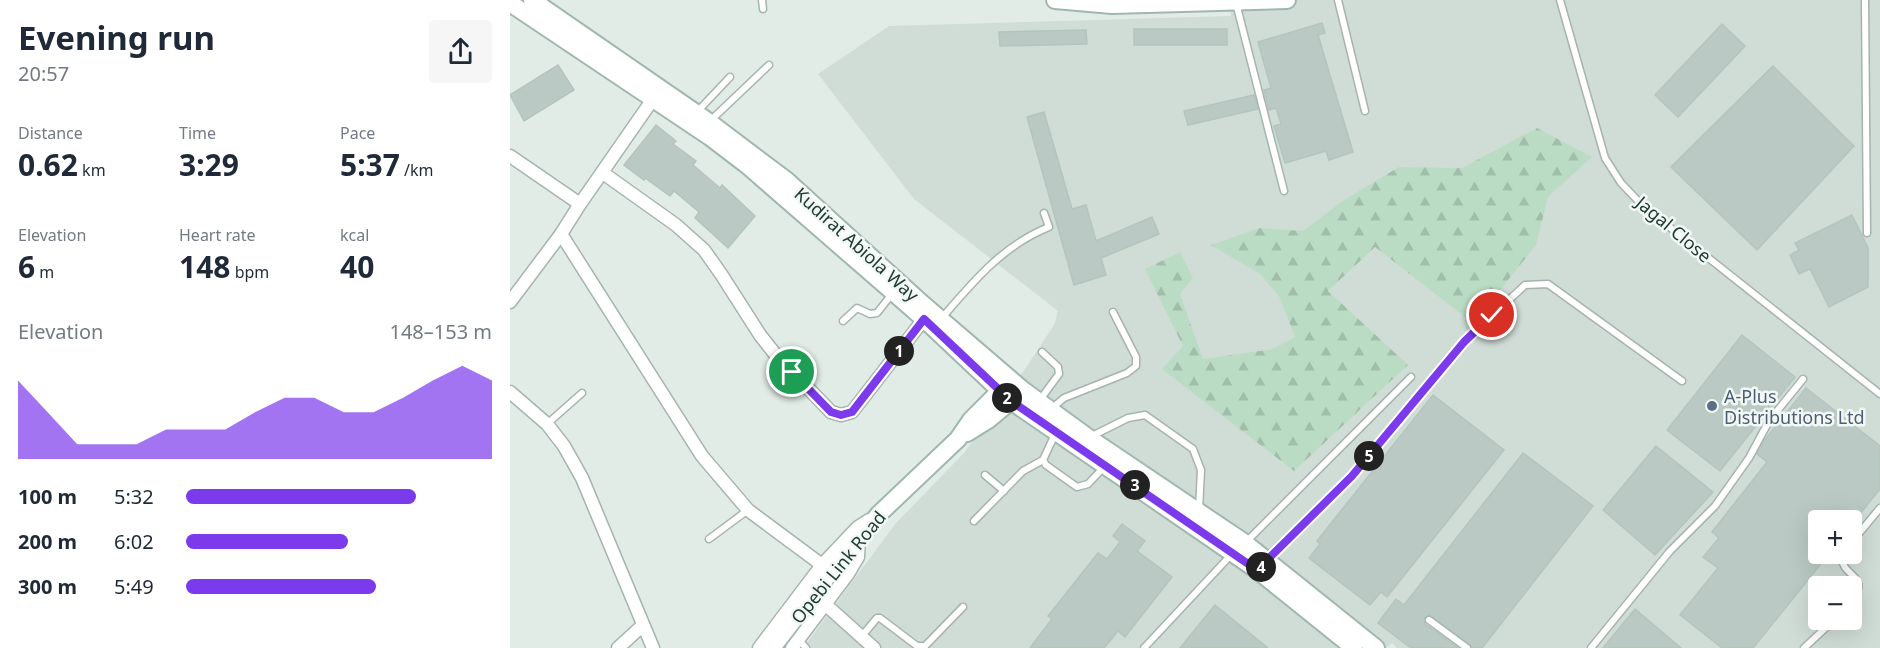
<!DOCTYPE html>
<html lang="en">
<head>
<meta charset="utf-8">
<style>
  body { margin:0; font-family:"Noto Sans",sans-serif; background:#f6f6f7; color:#1f2937; height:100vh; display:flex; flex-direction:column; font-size:22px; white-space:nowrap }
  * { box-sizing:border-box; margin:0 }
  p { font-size:20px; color:#747a83 }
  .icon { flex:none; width:33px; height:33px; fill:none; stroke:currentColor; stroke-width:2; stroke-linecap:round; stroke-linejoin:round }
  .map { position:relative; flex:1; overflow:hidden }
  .details { display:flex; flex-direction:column; background:#fff; width:510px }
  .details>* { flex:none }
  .controls { position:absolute; left:1298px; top:510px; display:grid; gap:12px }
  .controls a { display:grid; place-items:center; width:54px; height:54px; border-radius:6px; background:#fff; box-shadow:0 6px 24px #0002; font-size:30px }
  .pin { position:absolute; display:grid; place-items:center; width:51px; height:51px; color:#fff; margin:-26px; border:3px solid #fff; border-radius:50%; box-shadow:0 2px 6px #0007 }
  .km { position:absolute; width:30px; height:30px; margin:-15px; border-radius:50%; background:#222; color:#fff; font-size:16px; line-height:30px; text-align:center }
  .round { display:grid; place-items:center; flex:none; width:63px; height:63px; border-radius:6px; background:#f6f6f7 }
  .summary { display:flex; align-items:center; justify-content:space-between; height:102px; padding:0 18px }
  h1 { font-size:33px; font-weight:700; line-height:45px }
  .metrics { display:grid; grid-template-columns:repeat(3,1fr); gap:9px; height:102px; padding:6px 18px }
  .metrics div { display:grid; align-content:center }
  .metrics b { font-size:30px; font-weight:700 }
  .metrics small { font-size:16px; font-weight:400 }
  .metrics p { font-size:16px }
  .chart { height:168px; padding:12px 18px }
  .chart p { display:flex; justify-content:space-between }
  .chart svg { width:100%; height:108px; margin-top:6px; fill:#7c3aed; opacity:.7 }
  ul { padding:0 18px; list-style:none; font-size:20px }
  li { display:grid; grid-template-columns:96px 72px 1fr; align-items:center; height:45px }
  li i { height:15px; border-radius:8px; background:#7c3aed }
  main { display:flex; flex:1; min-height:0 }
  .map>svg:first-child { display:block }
  .built { fill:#d0dcd6; fill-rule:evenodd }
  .forest { fill:url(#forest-firs) }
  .building { fill:#bac9c3; stroke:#b4c5be; stroke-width:1.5 }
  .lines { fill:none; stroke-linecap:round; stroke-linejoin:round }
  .lane-casing { stroke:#a5b4ae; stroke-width:9 }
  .street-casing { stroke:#a5b4ae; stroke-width:15 }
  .secondary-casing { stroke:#a0b7af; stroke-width:20 }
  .lane { stroke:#fff; stroke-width:6 }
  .street { stroke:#fff; stroke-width:12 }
  .secondary { stroke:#fff; stroke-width:16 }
  .route-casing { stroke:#fff; stroke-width:12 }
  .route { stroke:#7c3aed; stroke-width:8 }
  .service-dot { fill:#5c6f8a; stroke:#f2f8f5; stroke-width:2 }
  .labels { text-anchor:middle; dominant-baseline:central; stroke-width:5; stroke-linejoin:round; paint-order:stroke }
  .street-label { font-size:18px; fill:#223c35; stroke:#f2f8f5 }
  .service-label { font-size:18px; fill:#4e5e75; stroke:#f2f8f5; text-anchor:start }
</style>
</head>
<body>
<main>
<section class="details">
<div class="summary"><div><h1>Evening run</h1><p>20:57</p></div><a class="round"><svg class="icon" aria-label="share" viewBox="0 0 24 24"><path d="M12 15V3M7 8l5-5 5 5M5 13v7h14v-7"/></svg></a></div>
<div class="metrics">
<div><p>Distance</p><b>0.62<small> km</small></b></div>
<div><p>Time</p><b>3:29</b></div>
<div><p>Pace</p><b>5:37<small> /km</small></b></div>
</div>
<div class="metrics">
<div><p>Elevation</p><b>6<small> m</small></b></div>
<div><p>Heart rate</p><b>148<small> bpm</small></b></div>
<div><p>kcal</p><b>40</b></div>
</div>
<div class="chart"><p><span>Elevation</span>148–153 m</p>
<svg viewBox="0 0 160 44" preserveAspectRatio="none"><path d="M0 44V12L10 25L20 38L30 38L40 38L50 32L60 32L70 32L80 25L90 19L100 19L110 25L120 25L130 19L140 12L150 6L160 12V44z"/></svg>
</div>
<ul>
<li><b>100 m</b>5:32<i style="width:75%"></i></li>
<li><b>200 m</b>6:02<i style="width:53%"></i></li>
<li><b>300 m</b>5:49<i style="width:62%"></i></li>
</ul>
</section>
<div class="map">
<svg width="1370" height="648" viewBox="0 0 1370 648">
  <defs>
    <pattern id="forest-firs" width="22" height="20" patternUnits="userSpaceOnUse" patternTransform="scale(1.5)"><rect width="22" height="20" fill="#bbdcc4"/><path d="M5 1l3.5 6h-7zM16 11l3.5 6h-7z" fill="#a0bea9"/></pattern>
  </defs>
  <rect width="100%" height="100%" fill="#e2ece7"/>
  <!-- built -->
  <path class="built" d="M718 0H1370V648H887L882 643 876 648H293L386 523 454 453 515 369 544 325 548 311 404 199 308 74 379 26 721 16ZM1308 520H1341V554H1308ZM1308 586H1341V620H1308Z"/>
  <!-- forest -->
  <path class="forest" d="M1027 128 1082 157 1038 197 1026 245 962 325 955 317 865 247 818 291 898 365 784 471 652 369 673 346 635 269 670 252 683 278 670 294 693 359 763 349 785 337 769 296 750 274 701 245 750 228 793 231 834 200 889 167 952 168Z"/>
  <!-- building -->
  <g class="building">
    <path d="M812 23 815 33 808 35 843 152 819 160 816 151 775 163 764 126 771 124 766 108 759 110 754 90 761 88 748 42Z"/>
    <path d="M1212 24 1235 46 1168 117 1145 95Z"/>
    <rect x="624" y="29" width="93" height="16"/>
    <path d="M576 30 577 44 490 46 489 32Z"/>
    <path d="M48 65 64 90 14 121 0 95Z"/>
    <path d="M1263 66 1344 146 1247 250 1161 167Z"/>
    <path d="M744 95 748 109 678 125 674 111Z"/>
    <path d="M534 112 562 209 576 205 586 241 642 217 649 234 591 258 596 275 564 285 517 117Z"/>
    <path d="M146 125 166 141 163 144 186 161 183 165 210 188 212 185 245 216 218 248 185 218 189 212 164 191 160 196 135 178 134 180 114 165Z"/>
    <path d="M1342 215 1358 248V287L1319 307 1300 269 1289 274 1280 255 1289 250 1285 243Z"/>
    <path d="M1232 335 1285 377 1210 471 1157 430Z"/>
    <path d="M1296 388 1370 446V489L1345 520H1308V554H1319L1243 648H1212L1170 615 1208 568 1193 557 1209 538 1202 532 1257 462 1247 454 1254 441Z"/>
    <path d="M923 395 994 450 877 597 871 592 860 605 799 558 810 544 807 541Z"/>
    <path d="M1146 446 1203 492 1145 555 1093 510Z"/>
    <path d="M1013 453 1083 506 972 648H962L960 644 919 615 914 619 915 624 948 648H901L868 623 886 599 894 605Z"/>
    <path d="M612 524 635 541 627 551 662 577 615 637 608 631 594 648H520L542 619 538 616 588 553 597 559 610 542 603 536Z"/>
    <path d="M705 605 758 648H670Z"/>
    <path d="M1125 609 1171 648H1093Z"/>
  </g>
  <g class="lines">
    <!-- lane casing -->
    <g class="lane-casing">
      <g id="lane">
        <path d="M252 0 253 9"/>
        <path d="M828 0 855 111"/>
        <path d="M1050 0 1095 158 1111 183 1133 206 1370 394"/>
        <path d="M1355 0 1357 233"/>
        <path d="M726 3 774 191"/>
        <path d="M186 113 220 77"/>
        <path d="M199 122 259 65"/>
        <path d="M431 319C462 283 493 245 539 227L534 213"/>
        <path d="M333 321 347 308 360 314 367 313 382 294"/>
        <path d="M529 401 549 374 548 367 532 352"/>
        <path d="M541 409 554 398 617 373 626 366V357L603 312"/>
        <path d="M37 424 72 393"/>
        <path d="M546 432 533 460 536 465 567 487 578 484 594 467"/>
        <path d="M580 437 618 418 635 415 683 449 691 470 689 510"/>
        <path d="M475 475 494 491"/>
        <path d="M464 521 513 471 533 460"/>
        <path d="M199 539 238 510"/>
        <path d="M736 542 901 377"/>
        <path d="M1341 543 1370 508"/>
        <path d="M1333 554C1327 577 1364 574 1341 601"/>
        <path d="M758 559 842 476 954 342 1015 285 1038 284 1172 381"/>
        <path d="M919 620 957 648"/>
        <path d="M351 637 367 618H370L407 646H415L453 607"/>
        <path d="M289 640 296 648"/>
        <path d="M634 648 721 555"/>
        <path d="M1081 648 1160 551 1205 506 1239 458 1259 421 1293 379"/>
        <path d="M1294 648 1324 620"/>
      </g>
    </g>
    <!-- street casing -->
    <g class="street-casing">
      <g id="street">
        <path d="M0 156 70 204"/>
        <path d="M93 173 166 225 194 250 211 274 250 335 265 354 321 412 331 415 342 412 414 319"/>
        <path d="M51 234 192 456 238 510 312 565"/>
        <path d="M0 302 51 234 70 204 143 99"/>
        <path d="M0 392 37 424 54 446 72 478 143 648"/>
        <path d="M316 605 364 648"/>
        <path d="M108 648 132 626"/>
        <path d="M249 648 312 565 348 527 359 520"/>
        <path d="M282 648 338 574 348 557 349 536"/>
      </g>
    </g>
    <!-- secondary casing -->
    <g class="secondary-casing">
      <g id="secondary">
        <path d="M22 0 199 122 276 180 407 299 513 390 579 438 735 543 866 648"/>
        <path d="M545 0 602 5 777 0"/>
        <path d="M0 3 200 137 238 166 414 319 501 401 747 570 844 648"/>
        <path d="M457 433 478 420 508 395"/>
        <path d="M262 648 316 578 369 514 448 439 461 420 496 385"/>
      </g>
    </g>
    <!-- lane -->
    <use href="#lane" class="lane"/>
    <!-- street -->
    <use href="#street" class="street"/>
    <!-- secondary -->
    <use href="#secondary" class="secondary"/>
  </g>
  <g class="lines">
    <!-- route casing -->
    <g class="route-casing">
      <path id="route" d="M282 372 321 412 331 415 342 412 414 319 501 401 747 570 842 476 954 342 982 315"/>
    </g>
    <!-- route -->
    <use href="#route" class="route"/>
  </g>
  <!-- markers -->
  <circle class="service-dot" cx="1202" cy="406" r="6"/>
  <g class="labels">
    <!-- street labels -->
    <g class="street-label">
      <text transform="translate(1164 229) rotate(40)">Jagal Close</text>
      <text transform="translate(347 244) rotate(42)">Kudirat Abiola Way</text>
      <text transform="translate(328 567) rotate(-51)">Opebi Link Road</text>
    </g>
    <!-- service labels -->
    <g class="service-label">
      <text x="1214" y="396">A-Plus<tspan x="1214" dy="21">Distributions Ltd</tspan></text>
    </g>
  </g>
</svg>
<div class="controls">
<a>+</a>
<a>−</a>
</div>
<div class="pin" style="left:282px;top:372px;background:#1e9e55"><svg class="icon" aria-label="arrive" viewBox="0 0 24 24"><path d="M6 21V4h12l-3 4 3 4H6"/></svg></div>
<div class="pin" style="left:982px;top:315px;background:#d93025"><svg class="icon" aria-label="check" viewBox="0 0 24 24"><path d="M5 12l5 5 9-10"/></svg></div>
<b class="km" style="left:389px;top:351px">1</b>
<b class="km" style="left:497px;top:398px">2</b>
<b class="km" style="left:625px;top:485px">3</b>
<b class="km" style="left:751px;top:567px">4</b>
<b class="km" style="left:859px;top:456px">5</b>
</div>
</main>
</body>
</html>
